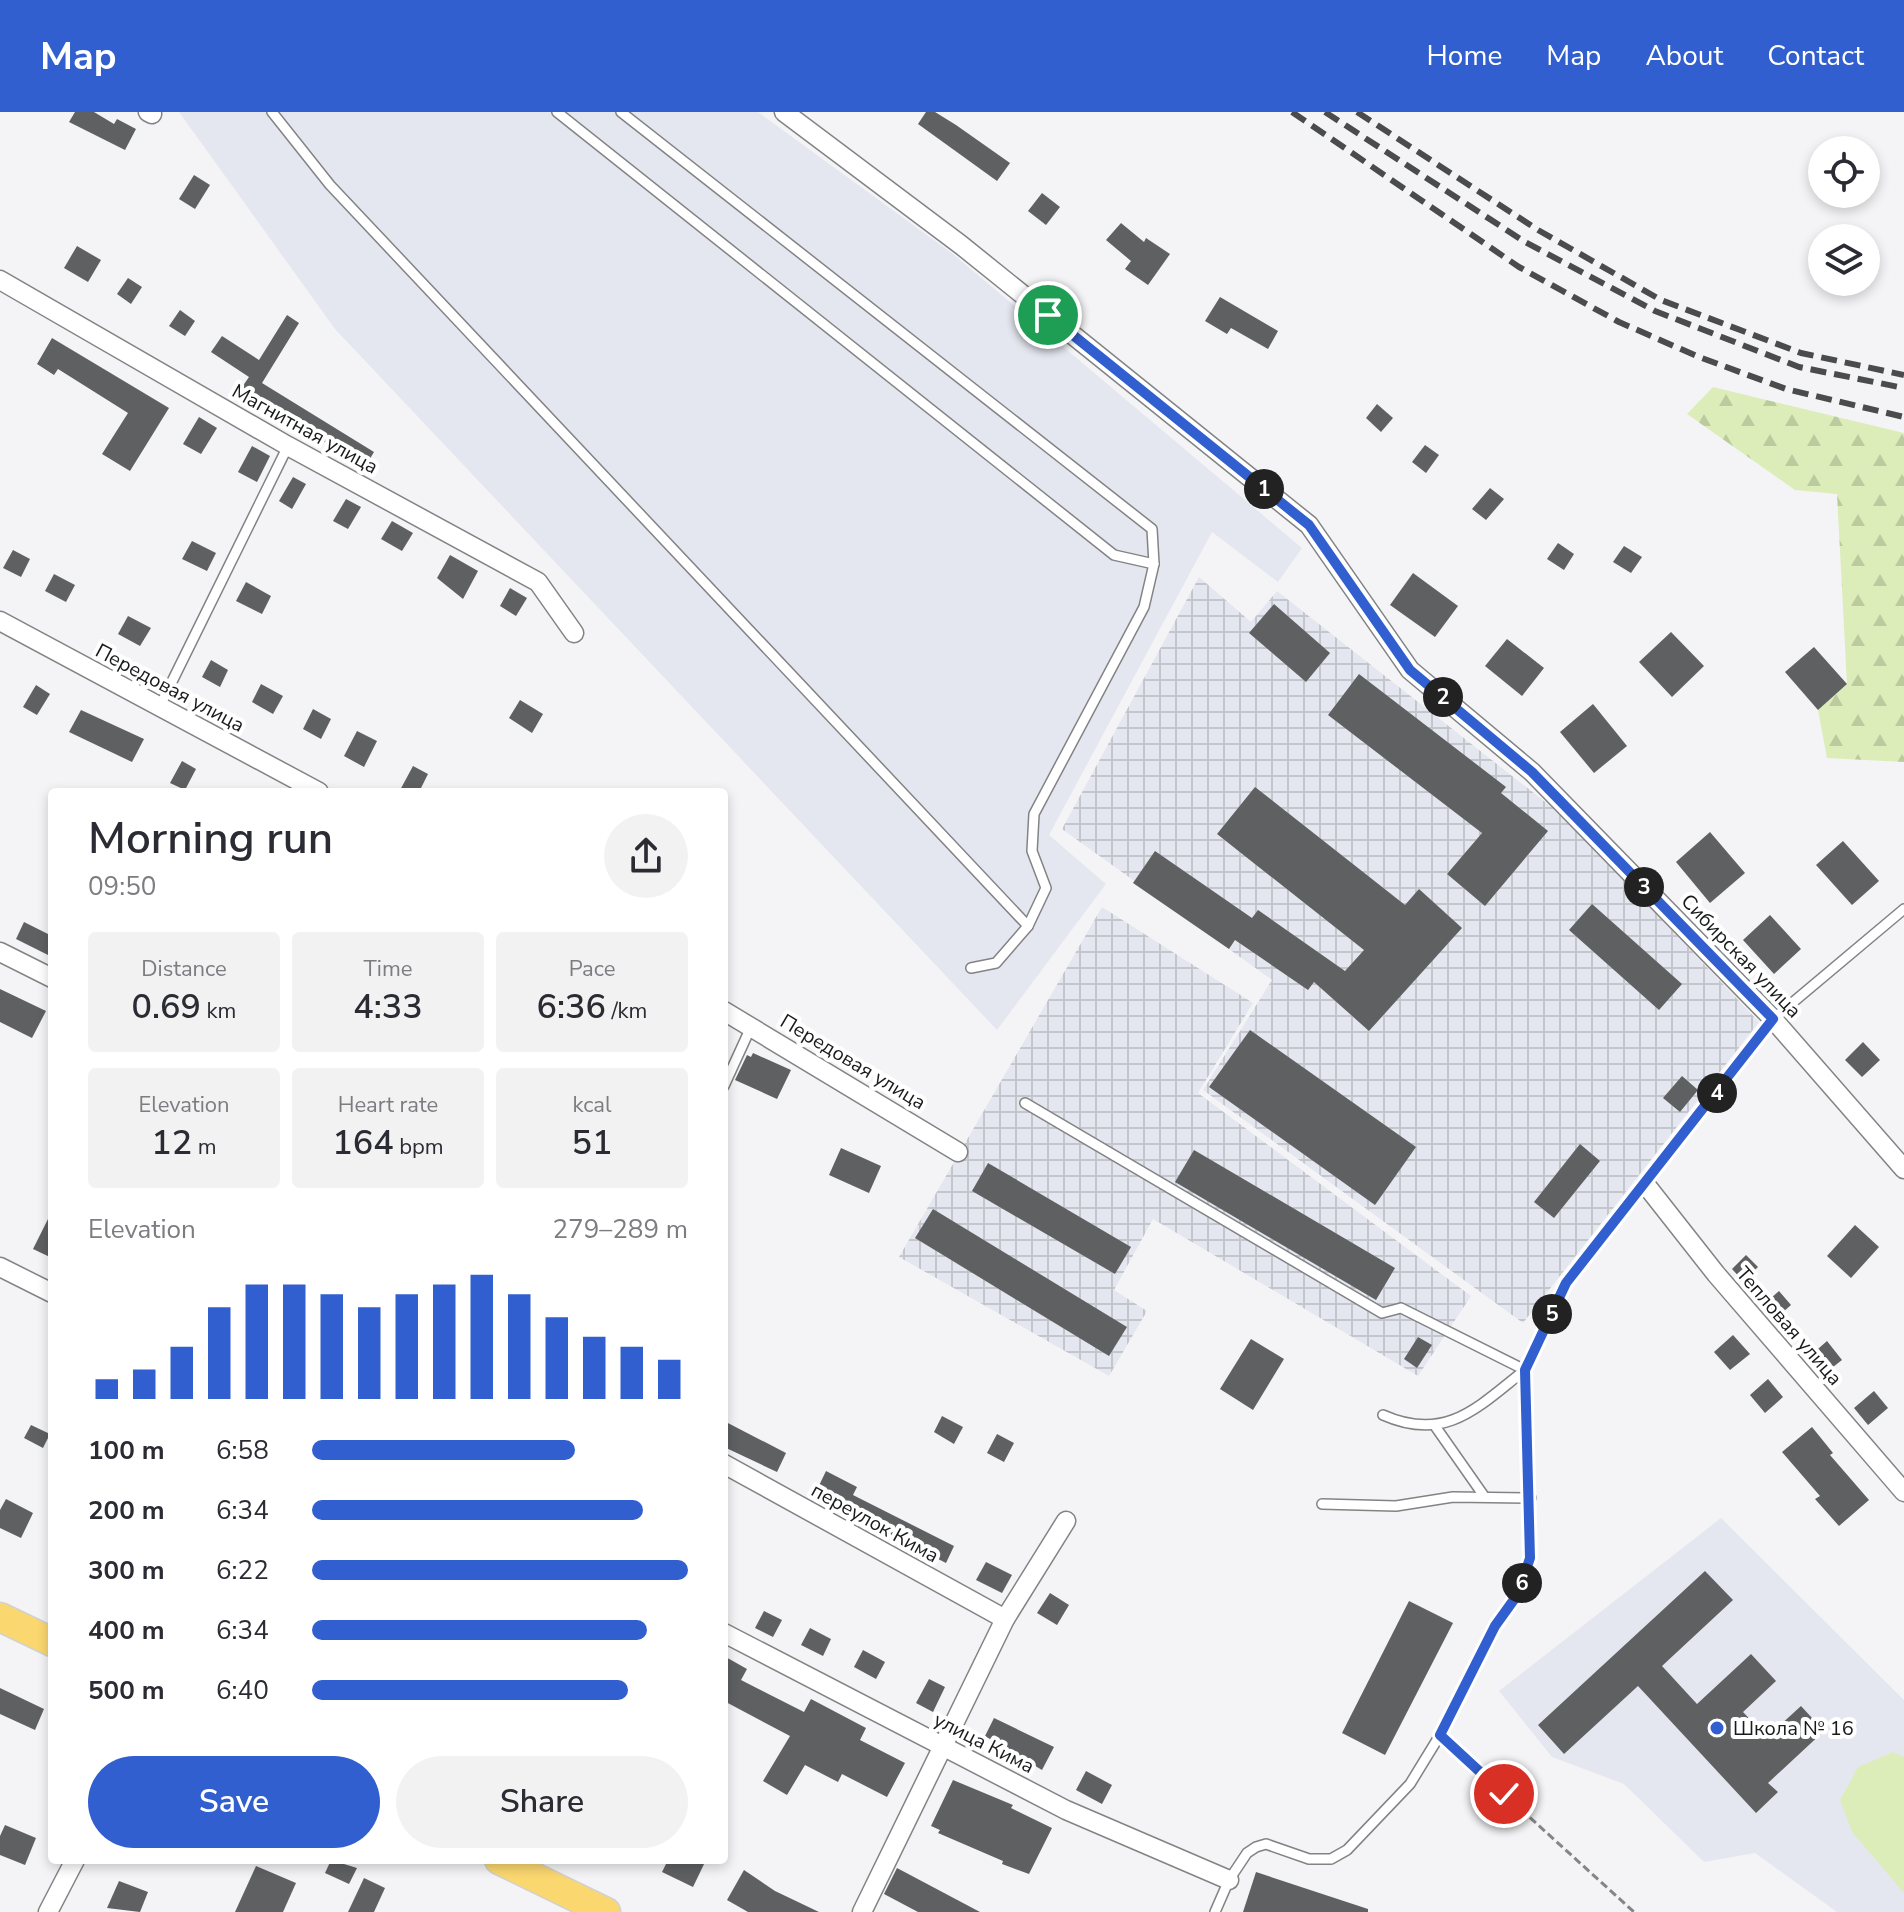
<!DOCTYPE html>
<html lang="en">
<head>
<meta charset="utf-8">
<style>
  body { margin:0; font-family:"Nunito Sans",sans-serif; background:#f2f2f3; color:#2b2b33; height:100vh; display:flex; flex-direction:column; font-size:30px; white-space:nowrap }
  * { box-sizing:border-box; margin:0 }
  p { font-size:26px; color:#7c7c81 }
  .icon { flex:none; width:44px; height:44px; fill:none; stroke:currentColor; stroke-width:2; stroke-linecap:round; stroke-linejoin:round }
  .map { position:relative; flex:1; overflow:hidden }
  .panel { position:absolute; left:48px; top:676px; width:680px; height:1076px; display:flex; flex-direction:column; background:#fff; border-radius:8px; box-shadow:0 4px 12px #0003 }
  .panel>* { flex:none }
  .tools { position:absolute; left:1808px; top:24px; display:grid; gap:16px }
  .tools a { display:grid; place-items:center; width:72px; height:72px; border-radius:50%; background:#fff; box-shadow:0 4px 12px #0003; font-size:40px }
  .pin { position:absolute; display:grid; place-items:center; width:68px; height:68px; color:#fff; margin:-34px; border:4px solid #fff; border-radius:50%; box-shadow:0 2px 8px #0007 }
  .km { position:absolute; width:40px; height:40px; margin:-20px; border-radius:50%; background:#222; color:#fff; font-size:22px; line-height:40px; text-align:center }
  .round { display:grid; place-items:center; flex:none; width:84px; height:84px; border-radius:42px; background:#f2f2f3 }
  .summary { display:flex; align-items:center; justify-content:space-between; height:136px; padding:0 40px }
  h1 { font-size:44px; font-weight:600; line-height:60px }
  .figures { display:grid; grid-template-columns:repeat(3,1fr); gap:12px; height:136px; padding:8px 40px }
  .figures div { display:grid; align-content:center; border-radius:8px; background:#f2f2f3; text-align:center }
  .figures b { font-size:34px; font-weight:600 }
  .figures small { font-size:22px; font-weight:400 }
  .figures p { font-size:22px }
  .chart { height:224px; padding:16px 40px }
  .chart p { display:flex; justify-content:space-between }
  .chart svg { width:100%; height:144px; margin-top:8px; stroke:#325fcf; stroke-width:6 }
  .cta { display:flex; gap:16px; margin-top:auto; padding:16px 40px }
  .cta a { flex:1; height:92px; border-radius:48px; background:#325fcf; color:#fff; font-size:32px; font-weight:600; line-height:92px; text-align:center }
  .cta a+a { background:#f2f2f3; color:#2b2b33 }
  ul { padding:0 40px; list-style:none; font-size:26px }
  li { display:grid; grid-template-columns:128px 96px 1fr; align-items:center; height:60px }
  li i { height:20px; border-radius:10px; background:#325fcf }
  header { display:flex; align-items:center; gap:48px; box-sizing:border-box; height:112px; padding:0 40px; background:#325fcf; color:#fff }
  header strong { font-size:38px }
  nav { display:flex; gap:44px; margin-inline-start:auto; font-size:28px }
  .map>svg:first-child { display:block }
  .built { fill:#e5e7f0 }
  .industrial { fill:url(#industrial-grid) }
  .forest { fill:url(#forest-firs) }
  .pitch { fill:#dcedb9 }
  .building { fill:#5f6061 }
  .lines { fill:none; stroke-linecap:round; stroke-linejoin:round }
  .service-casing { stroke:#828384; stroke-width:12 }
  .minor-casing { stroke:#828384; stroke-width:21 }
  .primary-casing { stroke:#d1d1d1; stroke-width:31 }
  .path { stroke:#848586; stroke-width:3; stroke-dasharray:8 4; stroke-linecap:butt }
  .service { stroke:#fff; stroke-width:9 }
  .minor { stroke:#fff; stroke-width:18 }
  .primary { stroke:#fad76f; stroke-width:28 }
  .rail { stroke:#4a4b4b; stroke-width:6; stroke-dasharray:16 8; stroke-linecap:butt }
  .route-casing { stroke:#fff; stroke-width:16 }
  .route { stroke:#325fcf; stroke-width:10 }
  .poi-dot { fill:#325fcf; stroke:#fff; stroke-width:3 }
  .labels { text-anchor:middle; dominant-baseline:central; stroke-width:8; stroke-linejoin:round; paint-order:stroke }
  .street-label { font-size:20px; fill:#191a1a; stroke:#fff }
  .poi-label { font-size:20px; fill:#191a1a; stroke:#fff; text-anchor:start }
</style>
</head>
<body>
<header>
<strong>Map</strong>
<nav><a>Home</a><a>Map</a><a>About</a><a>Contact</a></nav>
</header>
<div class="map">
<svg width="1904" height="1800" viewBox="0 0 1904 1800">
  <defs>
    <pattern id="industrial-grid" width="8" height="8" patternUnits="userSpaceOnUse" patternTransform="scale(2)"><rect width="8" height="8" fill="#e5e7f0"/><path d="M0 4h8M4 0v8" fill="none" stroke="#c4c6cd"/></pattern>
    <pattern id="forest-firs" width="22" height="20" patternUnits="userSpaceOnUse" patternTransform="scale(2)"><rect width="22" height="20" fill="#dcedb9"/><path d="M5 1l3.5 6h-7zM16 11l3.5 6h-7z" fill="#bccb9e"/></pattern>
  </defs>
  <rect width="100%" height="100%" fill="#f4f4f6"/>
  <!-- built -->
  <g class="built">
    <path d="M179 0H758L953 142 1302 436 1278 470 1212 420 1049 723 1106 772 997 918 335 217Z"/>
    <path d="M1721 1406 1904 1588V1800H1837L1755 1741 1704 1750 1624 1672 1552 1645 1499 1579Z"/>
  </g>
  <!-- industrial -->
  <g class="industrial">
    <path d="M1199 465 1251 510 1277 479 1563 704 1759 910 1523 1211 1203 978 1272 868 1062 717Z"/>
    <path d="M1102 795 1253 891 1198 981 1471 1184 1418 1264 1153 1107 1114 1178 1147 1199 1109 1264 899 1145Z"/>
  </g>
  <!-- forest -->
  <path class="forest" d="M1713 275 1904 321V650L1827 646 1818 598 1847 572 1837 382 1795 378 1687 302Z"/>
  <!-- pitch -->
  <path class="pitch" d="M1893 1640 1904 1645V1781L1852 1720 1840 1688 1858 1655Z"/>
  <!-- building -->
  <g class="building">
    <path d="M75 0H94L114 12 117 7 136 17 125 38 69 10Z"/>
    <path d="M926 0H935L956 13 1010 51 997 69 918 12Z"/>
    <path d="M194 63 210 73 195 97 179 87Z"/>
    <path d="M1042 81 1060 95 1046 113 1028 99Z"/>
    <path d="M1121 111 1144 130 1146 126 1170 142 1148 173 1125 157 1131 149 1106 128Z"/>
    <path d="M77 134 101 148 88 170 64 156Z"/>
    <path d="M128 166 142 175 131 192 117 182Z"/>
    <path d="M1220 185 1278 219 1268 237 1231 216 1227 222 1205 209Z"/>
    <path d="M180 198 195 209 185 224 169 214Z"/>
    <path d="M287 203 299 211 262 271 374 340 365 355 240 278 249 265 211 240 222 224 259 248Z"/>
    <path d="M52 226 169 296 130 359 102 342 128 301 58 257 54 263 37 252Z"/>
    <path d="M1377 292 1393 306 1381 320 1366 306Z"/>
    <path d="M199 305 217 316 201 342 183 332Z"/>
    <path d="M1425 333 1439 343 1426 361 1412 350Z"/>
    <path d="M252 334 270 344 257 370 238 360Z"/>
    <path d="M293 365 306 372 292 397 279 389Z"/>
    <path d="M1490 376 1504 387 1486 408 1472 397Z"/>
    <path d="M346 387 361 395 348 417 333 409Z"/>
    <path d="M392 409 413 421 402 439 381 427Z"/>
    <path d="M192 429 216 441 207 459 182 447Z"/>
    <path d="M1558 431 1574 442 1564 458 1547 447Z"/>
    <path d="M1624 434 1642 445 1631 461 1613 450Z"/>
    <path d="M13 438 30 447 21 465 3 456Z"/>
    <path d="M450 443 478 459 463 487 437 466Z"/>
    <path d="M1413 461 1458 494 1435 525 1390 493Z"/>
    <path d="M54 462 75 473 66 490 45 479Z"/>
    <path d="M246 470 271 484 262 502 236 489Z"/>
    <path d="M510 476 527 486 516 504 500 494Z"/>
    <path d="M1274 492 1330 541 1306 570 1249 521Z"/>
    <path d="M128 504 151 516 140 534 118 522Z"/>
    <path d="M1671 520 1704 554 1672 585 1639 550Z"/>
    <path d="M1507 527 1544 556 1522 584 1485 554Z"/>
    <path d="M1814 535 1847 572 1818 598 1785 560Z"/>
    <path d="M211 548 228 558 220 575 202 565Z"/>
    <path d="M1359 562 1506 675 1501 681 1548 719 1485 794 1447 762 1482 721 1328 603Z"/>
    <path d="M261 572 283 584 273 602 252 590Z"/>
    <path d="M36 573 50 582 37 603 23 595Z"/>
    <path d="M520 588 543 602 532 621 509 606Z"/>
    <path d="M1593 592 1627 634 1594 661 1560 620Z"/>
    <path d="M313 597 331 607 321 627 303 617Z"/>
    <path d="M81 598 144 627 132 650 69 620Z"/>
    <path d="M357 619 377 629 364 655 344 644Z"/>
    <path d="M182 649 196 657 185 678 170 671Z"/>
    <path d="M413 654 428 662 419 680H399Z"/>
    <path d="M1255 675 1405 793 1419 777 1462 816 1369 919 1314 870 1308 878 1235 828 1229 837 1133 771 1155 739 1252 806 1258 798 1345 859 1364 838 1217 722Z"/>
    <path d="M1710 720 1745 761 1710 791 1676 750Z"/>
    <path d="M1843 729 1879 769 1852 793 1816 753Z"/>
    <path d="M1592 792 1682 872 1659 898 1569 818Z"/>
    <path d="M1770 803 1801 837 1774 862 1743 828Z"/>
    <path d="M24 810 52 824 48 843 16 827Z"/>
    <path d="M0 877 46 899 32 926 0 910Z"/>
    <path d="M1250 918 1416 1035 1375 1093 1209 975Z"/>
    <path d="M1863 930 1880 948 1862 965 1845 948Z"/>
    <path d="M753 941 791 958 777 987 735 968 747 943 751 945Z"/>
    <path d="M1682 964 1698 978 1680 1000 1663 986Z"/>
    <path d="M1580 1032 1600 1049 1554 1106 1534 1090Z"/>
    <path d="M841 1036 881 1054 869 1081 829 1063Z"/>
    <path d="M1194 1038 1395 1156 1376 1188 1175 1070Z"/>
    <path d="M988 1051 1131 1135 1115 1162 972 1079Z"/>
    <path d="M933 1097 1127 1215 1109 1244 915 1126Z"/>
    <path d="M52 1099V1146L33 1137Z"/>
    <path d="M1855 1113 1879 1135 1851 1166 1827 1144Z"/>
    <path d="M1746 1143 1758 1155 1743 1169 1732 1157Z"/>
    <path d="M1779 1179 1791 1193 1775 1207 1763 1193Z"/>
    <path d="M1733 1223 1750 1242 1730 1258 1714 1240Z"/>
    <path d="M1418 1225 1432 1233 1417 1256 1404 1247Z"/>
    <path d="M1251 1227 1284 1247 1253 1298 1220 1277Z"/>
    <path d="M1827 1229 1842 1248 1824 1262 1810 1244Z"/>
    <path d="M1768 1267 1783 1285 1765 1301 1750 1283Z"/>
    <path d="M1874 1279 1888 1296 1868 1313 1854 1296Z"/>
    <path d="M942 1304 963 1315 954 1332 934 1320Z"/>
    <path d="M724 1309 786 1341 777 1360 724 1335Z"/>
    <path d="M31 1313 50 1322 43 1336 24 1326Z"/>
    <path d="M1812 1315 1833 1341 1830 1343 1869 1388 1839 1414 1815 1387 1820 1384 1782 1340Z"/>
    <path d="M997 1322 1014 1331 1004 1350 987 1341Z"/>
    <path d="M826 1359 857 1375 853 1383 954 1434 946 1451 814 1384Z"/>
    <path d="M6 1387 33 1401 21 1426 0 1416V1398Z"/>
    <path d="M986 1450 1012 1463 1002 1481 976 1468Z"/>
    <path d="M1705 1459 1733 1488 1662 1554 1697 1592 1751 1542 1776 1569 1743 1600 1767 1625 1801 1594 1824 1619 1768 1671 1778 1680 1756 1701 1638 1574 1564 1642 1538 1613Z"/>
    <path d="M1050 1481 1069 1493 1057 1513 1037 1501Z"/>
    <path d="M1409 1489 1453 1511 1385 1643 1342 1621Z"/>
    <path d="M764 1499 782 1508 773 1525 755 1516Z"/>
    <path d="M810 1516 831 1527 823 1544 801 1533Z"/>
    <path d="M863 1538 885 1550 876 1567 854 1555Z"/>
    <path d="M724 1544 747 1557 741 1568 804 1600 811 1587 866 1616 860 1628 905 1651 887 1685 842 1662 838 1670 805 1653 787 1683 763 1669 790 1624 724 1589Z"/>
    <path d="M929 1567 945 1575 933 1600 916 1591Z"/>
    <path d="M0 1576 44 1597 35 1618 0 1602Z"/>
    <path d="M994 1606 1054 1635 1042 1658 985 1624Z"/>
    <path d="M1086 1659 1112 1673 1102 1692 1076 1678Z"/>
    <path d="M953 1668 1013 1693 1011 1696 1052 1716 1029 1762 1002 1752 1003 1749 938 1721 940 1718 931 1714Z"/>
    <path d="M5 1713 36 1726 25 1753 0 1743V1724Z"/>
    <path d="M331 1748 357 1756 349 1772 325 1761Z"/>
    <path d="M668 1748H706L693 1775 662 1760Z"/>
    <path d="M256 1754 296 1771 283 1800H235Z"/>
    <path d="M897 1756 980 1800H918L884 1782Z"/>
    <path d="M744 1758 775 1779 819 1800H748L727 1788Z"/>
    <path d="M1256 1760 1368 1797V1800H1243Z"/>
    <path d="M364 1766 385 1776 374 1800H348Z"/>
    <path d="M119 1769 148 1780 140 1800 107 1796Z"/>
  </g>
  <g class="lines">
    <!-- service casing -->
    <g class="service-casing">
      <g id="service">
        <path d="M272 0 330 73 1028 814"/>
        <path d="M557 0 1114 443 1154 452"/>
        <path d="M621 0 1152 417 1154 452 1144 495 1034 702 1032 739 1046 776 1028 814 996 851 971 856"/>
        <path d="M159 596 288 334"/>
        <path d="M724 974 751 915"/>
        <path d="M1025 991 1382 1201 1401 1196 1525 1258C1478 1295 1446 1331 1383 1303"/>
        <path d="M1435 1314 1484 1384"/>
        <path d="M1322 1392 1396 1394 1453 1385 1531 1386"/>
        <path d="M1215 1800 1229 1768 1247 1741 1256 1735 1266 1732 1309 1747H1331L1347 1738 1410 1672 1440 1623 1495 1514 1518 1482 1530 1446 1525 1258 1566 1171 1773 907 1904 797"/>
      </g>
    </g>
    <!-- minor casing -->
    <g class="minor-casing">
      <g id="minor">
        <path d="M148 0 152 2"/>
        <path d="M784 0 961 133 1309 413 1410 558 1532 660 1773 907 1904 1057"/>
        <path d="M0 168 288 334 538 470 574 521"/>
        <path d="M0 509 319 680"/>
        <path d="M0 840 52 866"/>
        <path d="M724 899 958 1040"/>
        <path d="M1646 1073 1716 1162 1904 1380"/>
        <path d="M0 1155 52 1181"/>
        <path d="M724 1352 1005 1507"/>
        <path d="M724 1521 1066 1698 1229 1768"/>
        <path d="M48 1800 75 1748"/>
        <path d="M862 1800 1005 1507 1066 1409"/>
      </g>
    </g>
    <!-- primary casing -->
    <g class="primary-casing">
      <g id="primary">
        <path d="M0 1505 52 1530"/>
        <path d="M499 1748 606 1800"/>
      </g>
    </g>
    <!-- path -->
    <path class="path" d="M1450 1633 1634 1800"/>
    <!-- service -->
    <use href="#service" class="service"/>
    <!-- minor -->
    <use href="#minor" class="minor"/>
    <!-- primary -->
    <use href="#primary" class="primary"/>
    <!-- rail -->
    <g class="rail">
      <path d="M1292 0 1519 155 1619 210 1699 245 1786 277 1904 305"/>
      <path d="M1325 0 1525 130 1655 199 1799 255 1904 276"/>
      <path d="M1357 0 1538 118 1661 188 1801 241 1904 263"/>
    </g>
  </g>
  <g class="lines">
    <!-- route casing -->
    <g class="route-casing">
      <path id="route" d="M1048 203 1309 413 1410 558 1532 660 1773 907 1566 1171 1525 1258 1530 1446 1518 1482 1495 1514 1440 1623 1504 1682"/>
    </g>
    <!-- route -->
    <use href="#route" class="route"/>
  </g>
  <!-- markers -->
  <circle class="poi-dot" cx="1717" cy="1616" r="8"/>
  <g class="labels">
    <!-- street labels -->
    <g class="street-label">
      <text transform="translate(305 317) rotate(29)">Магнитная улица</text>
      <text transform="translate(170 576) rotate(28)">Передовая улица</text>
      <text transform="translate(1741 844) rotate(46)">Сибирская улица</text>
      <text transform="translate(853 950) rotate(31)">Передовая улица</text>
      <text transform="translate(1789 1214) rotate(49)">Тепловая улица</text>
      <text transform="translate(875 1411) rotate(29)">переулок Кима</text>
      <text transform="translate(984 1631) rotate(27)">улица Кима</text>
    </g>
    <!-- poi labels -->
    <g class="poi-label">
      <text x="1733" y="1616">Школа № 16</text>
    </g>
  </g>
</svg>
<div class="tools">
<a><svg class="icon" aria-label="locate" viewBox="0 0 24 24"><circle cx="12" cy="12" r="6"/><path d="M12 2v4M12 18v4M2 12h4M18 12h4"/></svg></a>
<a><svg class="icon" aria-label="layers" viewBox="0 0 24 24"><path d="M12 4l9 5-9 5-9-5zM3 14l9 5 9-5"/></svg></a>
</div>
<div class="pin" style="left:1048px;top:203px;background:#1e9e55"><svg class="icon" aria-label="arrive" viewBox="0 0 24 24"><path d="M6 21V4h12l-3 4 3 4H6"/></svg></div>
<div class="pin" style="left:1504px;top:1682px;background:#d93025"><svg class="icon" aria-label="check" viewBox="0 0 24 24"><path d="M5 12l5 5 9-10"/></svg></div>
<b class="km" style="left:1264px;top:377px">1</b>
<b class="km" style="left:1443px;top:585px">2</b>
<b class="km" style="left:1644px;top:775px">3</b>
<b class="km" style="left:1717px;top:981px">4</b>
<b class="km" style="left:1552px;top:1202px">5</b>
<b class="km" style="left:1522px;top:1471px">6</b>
<section class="panel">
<div class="summary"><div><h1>Morning run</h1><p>09:50</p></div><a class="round"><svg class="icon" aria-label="share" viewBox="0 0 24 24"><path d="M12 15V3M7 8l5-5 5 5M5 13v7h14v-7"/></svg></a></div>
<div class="figures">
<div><p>Distance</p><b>0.69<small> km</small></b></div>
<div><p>Time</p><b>4:33</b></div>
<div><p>Pace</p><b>6:36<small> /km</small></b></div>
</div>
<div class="figures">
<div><p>Elevation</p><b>12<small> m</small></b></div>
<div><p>Heart rate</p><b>164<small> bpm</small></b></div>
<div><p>kcal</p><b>51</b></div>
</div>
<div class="chart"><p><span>Elevation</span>279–289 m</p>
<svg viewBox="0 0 160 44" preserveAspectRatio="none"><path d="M5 44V38M15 44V35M25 44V28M35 44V16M45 44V9M55 44V9M65 44V12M75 44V16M85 44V12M95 44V9M105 44V6M115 44V12M125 44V19M135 44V25M145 44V28M155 44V32"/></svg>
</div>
<ul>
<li><b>100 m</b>6:58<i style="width:70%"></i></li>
<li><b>200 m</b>6:34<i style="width:88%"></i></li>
<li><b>300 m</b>6:22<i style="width:100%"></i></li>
<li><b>400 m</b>6:34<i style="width:89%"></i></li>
<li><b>500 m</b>6:40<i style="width:84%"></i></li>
</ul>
<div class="cta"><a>Save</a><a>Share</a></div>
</section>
</div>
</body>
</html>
